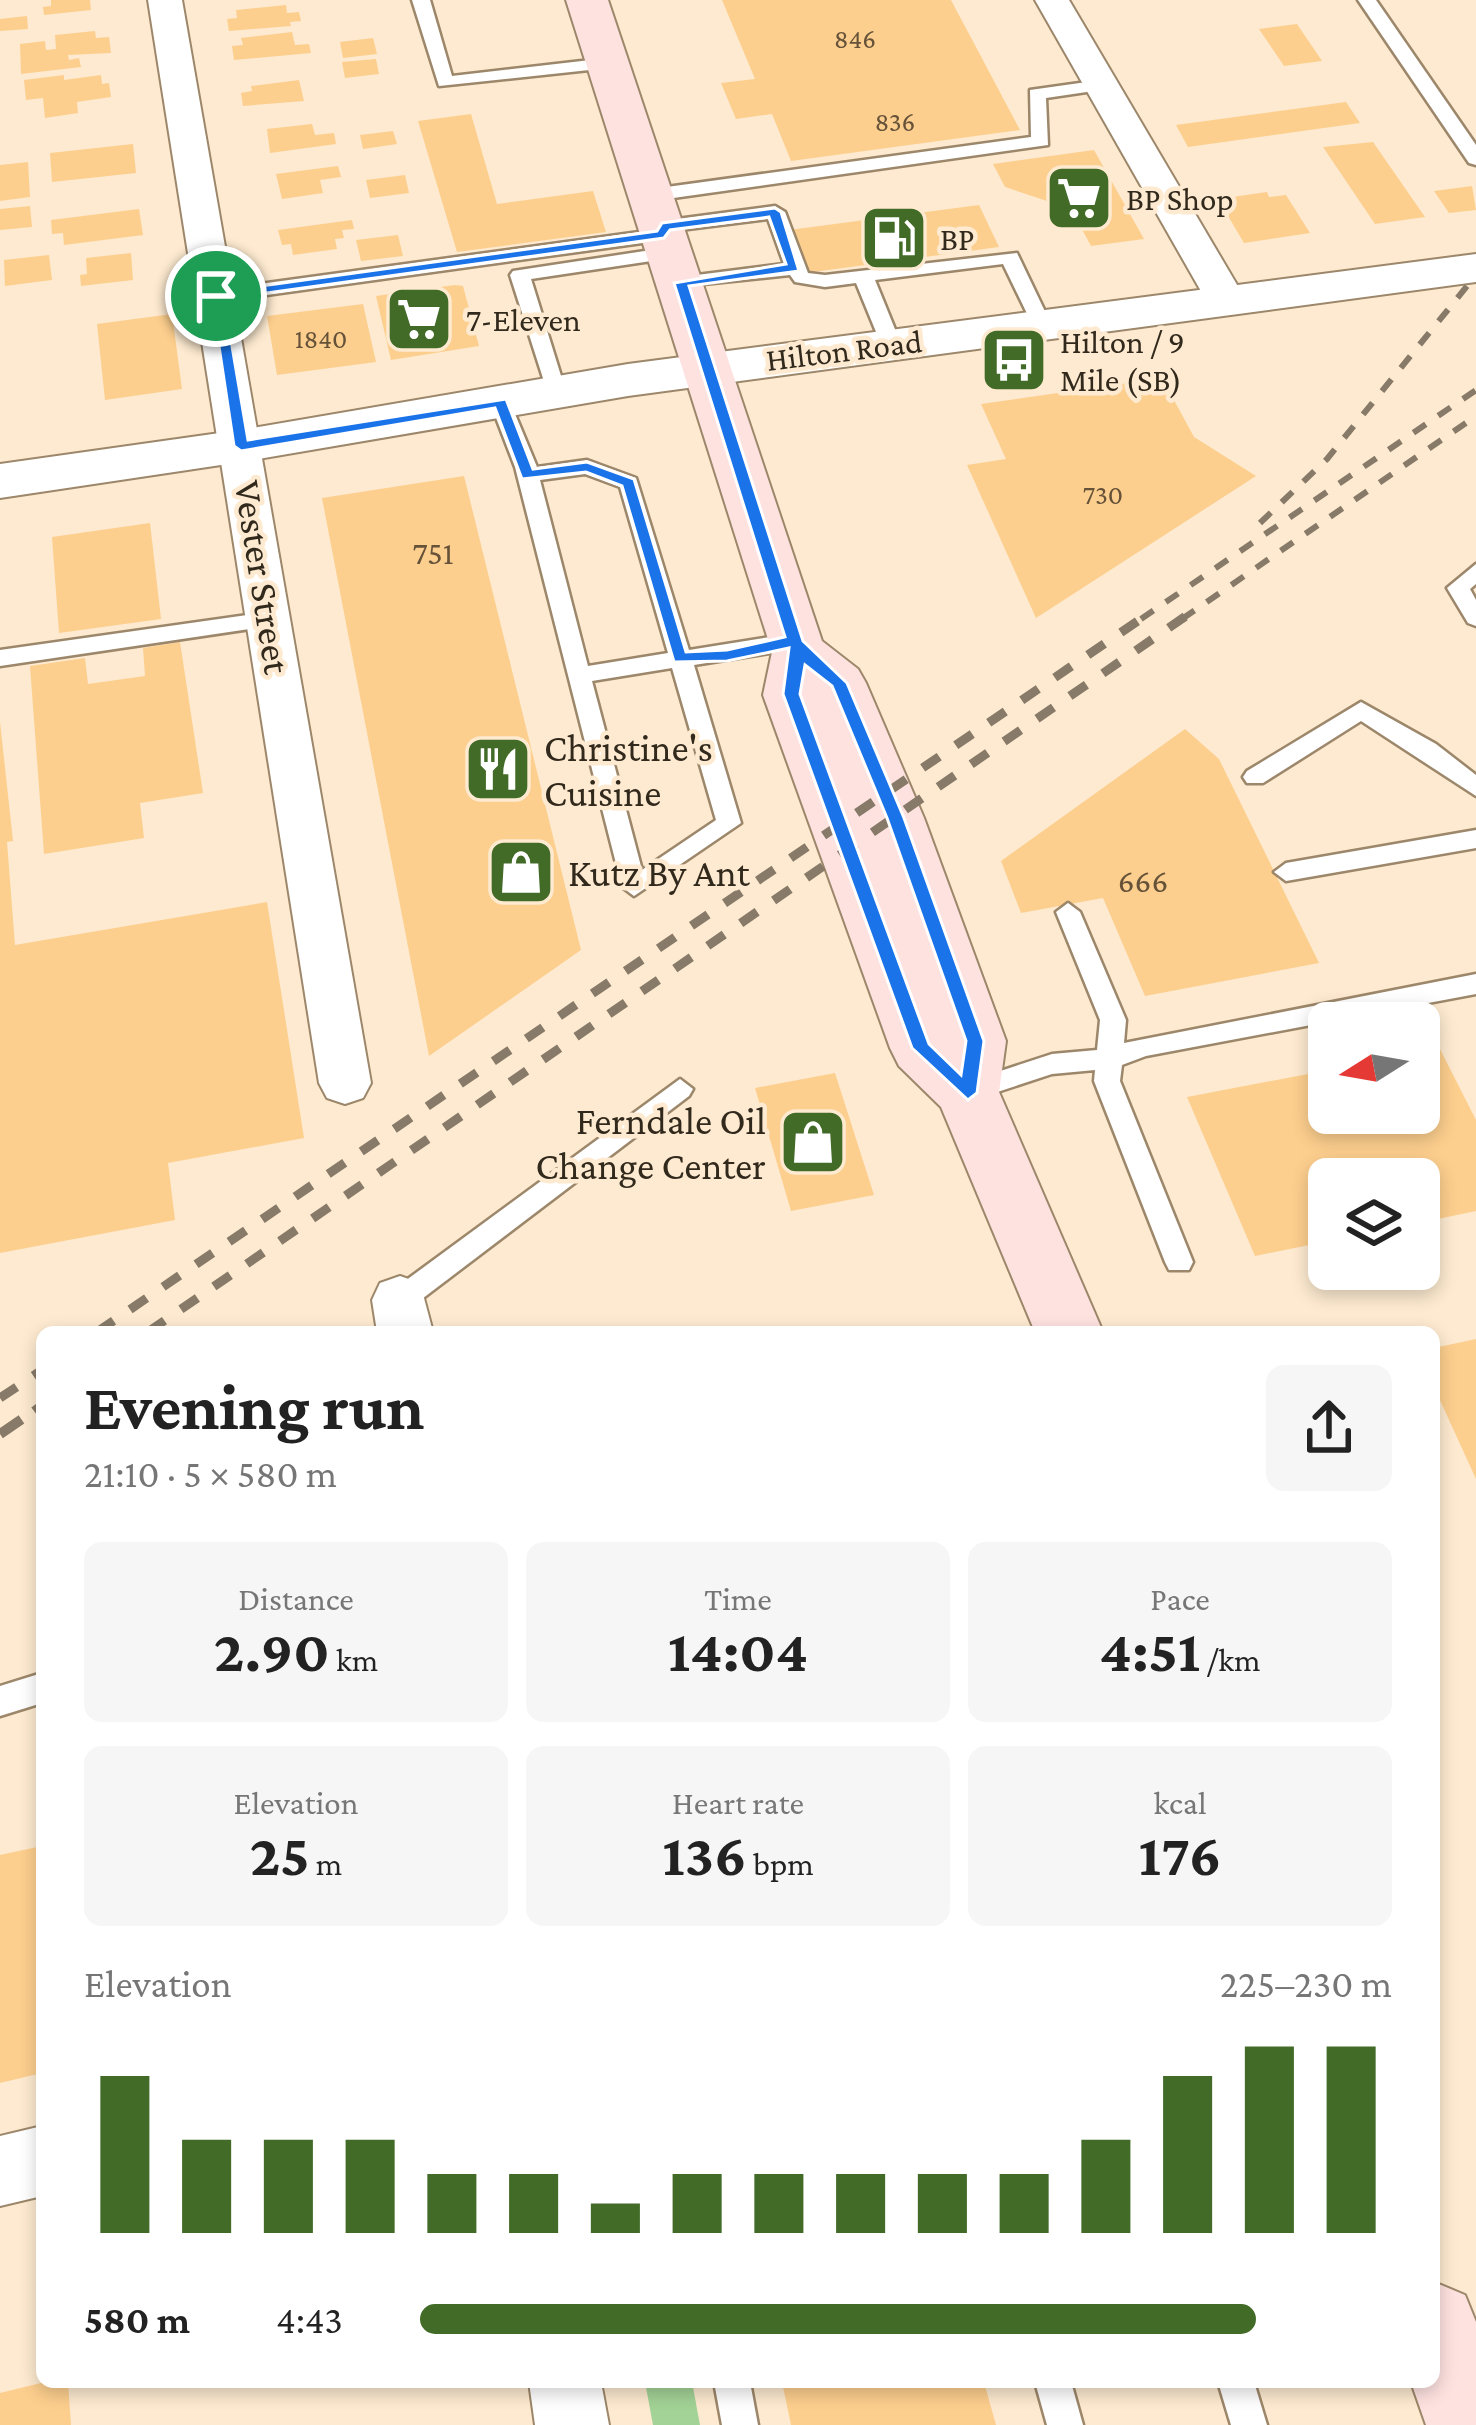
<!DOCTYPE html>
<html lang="en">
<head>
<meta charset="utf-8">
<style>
  body { margin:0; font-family:"Crimson Pro",serif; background:#f6f6f6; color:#222; height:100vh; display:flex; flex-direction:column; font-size:45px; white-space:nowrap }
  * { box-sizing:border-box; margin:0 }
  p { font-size:39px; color:#767676 }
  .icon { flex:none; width:66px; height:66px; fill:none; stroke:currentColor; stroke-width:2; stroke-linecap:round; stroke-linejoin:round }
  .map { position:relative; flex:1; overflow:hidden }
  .side { position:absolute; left:36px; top:1326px; width:1404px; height:1062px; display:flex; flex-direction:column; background:#fff; border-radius:18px; box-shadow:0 6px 18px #0003 }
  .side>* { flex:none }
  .needle { width:78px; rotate:259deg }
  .controls { position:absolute; left:1308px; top:1002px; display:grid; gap:24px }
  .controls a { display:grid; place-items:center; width:132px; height:132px; border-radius:18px; background:#fff; box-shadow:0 6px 18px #0003; font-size:60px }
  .pin { position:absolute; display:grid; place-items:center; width:102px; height:102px; color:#fff; margin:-51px; border:6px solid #fff; border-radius:50%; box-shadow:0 3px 12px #0007 }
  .round { display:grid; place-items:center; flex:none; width:126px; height:126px; border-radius:18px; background:#f6f6f6 }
  .head { display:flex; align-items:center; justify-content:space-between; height:204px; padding:0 48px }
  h1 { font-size:66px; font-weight:700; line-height:90px }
  .figures { display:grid; grid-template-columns:repeat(3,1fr); gap:18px; height:204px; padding:12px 48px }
  .figures div { display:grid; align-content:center; border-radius:18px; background:#f6f6f6; text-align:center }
  .figures b { font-size:60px; font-weight:700 }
  .figures small { font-size:33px; font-weight:400 }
  .figures p { font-size:33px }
  .chart { height:336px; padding:24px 48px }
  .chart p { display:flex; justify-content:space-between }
  .chart svg { width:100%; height:216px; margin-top:12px; stroke:#426b28; stroke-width:6 }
  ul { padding:0 48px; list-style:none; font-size:39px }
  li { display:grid; grid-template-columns:192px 144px 1fr; align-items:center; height:90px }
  li i { height:30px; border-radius:15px; background:#426b28 }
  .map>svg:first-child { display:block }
  .green { fill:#a3d396 }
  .building { fill:#fdcf8e }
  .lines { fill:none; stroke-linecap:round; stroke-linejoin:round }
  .service-casing { stroke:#9d876a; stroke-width:5 }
  .minor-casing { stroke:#9d876a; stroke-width:4 }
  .tertiary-casing { stroke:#9d876a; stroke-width:4 }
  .secondary-casing { stroke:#9d876a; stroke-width:4 }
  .service { fill:#fff; fill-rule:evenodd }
  .minor { fill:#fff; fill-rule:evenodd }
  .tertiary { fill:#fff; fill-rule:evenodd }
  .secondary { fill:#fee2e0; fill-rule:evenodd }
  .rail-far2 { stroke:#877a68; stroke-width:6; stroke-dasharray:15 15; stroke-linecap:butt }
  .rail-far1 { stroke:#877a68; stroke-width:9; stroke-dasharray:20 20; stroke-linecap:butt }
  .rail { stroke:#877a68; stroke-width:10; stroke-dasharray:26 26; stroke-linecap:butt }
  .route { fill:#1a73e8; stroke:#fff; stroke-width:3; fill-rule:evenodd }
  .labels { text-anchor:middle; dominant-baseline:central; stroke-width:9; stroke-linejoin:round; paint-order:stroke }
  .far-number-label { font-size:27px; fill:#655239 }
  .far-poi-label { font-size:33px; fill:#32291d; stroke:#fdead0; text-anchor:start }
  .far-street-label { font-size:33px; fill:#32291d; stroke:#fdead0 }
  .number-label { font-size:33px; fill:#655239 }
  .street-label { font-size:39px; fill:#32291d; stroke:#fdead0 }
  .poi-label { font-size:39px; fill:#32291d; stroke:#fdead0; text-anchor:start }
</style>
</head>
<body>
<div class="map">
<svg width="1476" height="2425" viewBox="0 0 1476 2425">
  <rect width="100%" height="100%" fill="#fdead0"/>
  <!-- green -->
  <path class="green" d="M645 2382H692L700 2425H653Z"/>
  <!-- building -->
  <g class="building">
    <path d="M51 0H90L91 10 44 15 43 7 51 6Z"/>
    <path d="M722 0H951L1020 130 791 161 772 114 736 119 721 83 755 79Z"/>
    <path d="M286 5 287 13 299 12 301 21 290 22 291 26 229 31 227 19 237 18 236 10Z"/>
    <path d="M27 16 28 29 0 31V19Z"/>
    <path d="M1297 24 1322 61 1284 66 1259 29Z"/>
    <path d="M95 31 96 38 109 37 111 53 68 55 69 60 79 58 81 67 21 74 20 44 45 41 46 50 56 49 55 35Z"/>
    <path d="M292 32 295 45 309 44 311 53 234 60 232 46 243 45 241 38Z"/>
    <path d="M373 38 377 54 343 58 340 42Z"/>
    <path d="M376 59 379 74 345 78 342 62Z"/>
    <path d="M64 75V80L101 75 102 84 109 83 111 97 77 102 78 113 45 118 43 98 26 100 24 80Z"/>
    <path d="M299 80 304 101 243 106 241 93 252 91 251 86Z"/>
    <path d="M1346 102 1360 123 1188 147 1176 125Z"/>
    <path d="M471 114 497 204 593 191 606 232 457 252 418 121Z"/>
    <path d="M312 124 315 135 334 133 336 144 270 153 267 129Z"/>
    <path d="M393 131 397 144 363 149 360 135Z"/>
    <path d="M1373 142 1425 217 1375 224 1323 147Z"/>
    <path d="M133 144 136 173 52 182 50 153Z"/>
    <path d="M1094 150 1144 239 1091 246 1071 209 1005 187 993 164Z"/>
    <path d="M28 162 30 197 0 201V165Z"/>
    <path d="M338 166 341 177 320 180 323 193 282 199 276 174Z"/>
    <path d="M405 175 409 193 370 198 366 180Z"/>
    <path d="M1472 186 1476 210 1449 213 1434 191Z"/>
    <path d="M1267 192 1269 197 1286 195 1310 233 1244 243 1218 199Z"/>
    <path d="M979 205 999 247 806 273 789 230Z"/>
    <path d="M30 206 32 227 0 230V209Z"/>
    <path d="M139 209 143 235 64 245 63 233 52 234 51 220Z"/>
    <path d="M352 220 354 229 342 230 344 238 335 239 337 249 293 255 291 244 282 245 278 230Z"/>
    <path d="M398 235 403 256 361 261 356 240Z"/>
    <path d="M131 253 133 280 81 286 80 275 87 274 86 258Z"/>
    <path d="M49 255 52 280 5 286 4 260Z"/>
    <path d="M455 285 463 286 479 346 391 360 376 296Z"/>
    <path d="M363 304 376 362 277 375 267 316Z"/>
    <path d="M172 314 182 389 105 400 97 324Z"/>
    <path d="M1162 378 1194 437 1256 476 1036 618 967 465 1006 459 981 404Z"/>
    <path d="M464 476 581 950 429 1056 322 498Z"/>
    <path d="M150 523 161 619 59 633 52 537Z"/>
    <path d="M180 642 203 793 140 803 144 838 44 854 30 666 85 658 88 684 145 676 143 648Z"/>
    <path d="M0 722 13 841 7 842 15 945 267 902 304 1138 168 1163 175 1220 0 1253Z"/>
    <path d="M1185 729 1219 759 1319 963 1145 996 1103 898 1021 913 1001 861Z"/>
    <path d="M1440 1049 1476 1120V1211L1419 1223V1179H1329V1241L1255 1256 1187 1097 1329 1070V1113H1419V1053Z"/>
    <path d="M835 1073 874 1195 791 1211 755 1088Z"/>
    <path d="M1476 1339V1479L1434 1387V1348Z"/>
    <path d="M42 1846V2073L0 2083V1855Z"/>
    <path d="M45 2382H68L71 2425H0V2393Z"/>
    <path d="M782 2382H984L996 2425H791Z"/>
  </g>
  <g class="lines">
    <!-- service casing -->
    <g class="service-casing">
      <g id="service">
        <path d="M412 0H430L452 76 608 58 617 63 608 68 439 86Z"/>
        <path d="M1358 0H1376L1476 145V165L1469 163Z"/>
        <path d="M1101 80 1110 85 1107 89 1046 98 1048 145 652 201 643 195 652 189 1031 137 1030 90Z"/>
        <path d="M775 206 785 212 808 273 825 275 1017 253 1051 324 1041 330 1034 328 1003 264 875 280 901 344 891 350 881 344 856 283 825 287 795 282 790 275 674 287 671 283 681 277 784 264 768 219 672 231 671 238 664 240 216 302 206 296 216 290 654 230 655 223 662 221Z"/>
        <path d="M671 247 681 253 678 257 531 279 566 392 556 398 549 397 510 275 513 271Z"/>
        <path d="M500 396 510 402 537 467 587 460 636 478 689 650 795 633 806 641 795 649 694 665 741 823 634 896 622 887 515 467 490 402ZM585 474 620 487 668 653 588 666 540 480ZM672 668 716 820 642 870 592 681Z"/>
        <path d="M1476 564V584L1470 589 1476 600V626L1468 623 1447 588Z"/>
        <path d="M269 612 280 620 277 625 0 666V650Z"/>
        <path d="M1361 702 1436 744 1476 775V796L1361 721 1263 783H1247L1243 777 1247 771Z"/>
        <path d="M1476 830V848L1286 881 1274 872 1286 863Z"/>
        <path d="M1068 903 1080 912 1126 1020 1124 1043 1476 974V994L1146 1056 1122 1065 1120 1081 1193 1262 1189 1270H1169L1165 1262 1094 1081 1095 1070 1052 1074 967 1102 954 1092 958 1085 1052 1054 1097 1050 1100 1020 1056 912Z"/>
        <path d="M680 1079 693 1089 689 1096 410 1308 400 1312 390 1308 386 1300 390 1292Z"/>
        <path d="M42 1673V1703L0 1716V1686Z"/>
        <path d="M714 2382H750L758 2425H722Z"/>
        <path d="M1035 2382H1071L1083 2425H1047Z"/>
        <path d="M1218 2382H1254L1267 2425H1231Z"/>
      </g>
    </g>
    <!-- minor casing -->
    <g class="minor-casing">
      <g id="minor">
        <path d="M148 0H182L371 1083 363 1098 345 1104 327 1098 319 1083Z"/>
        <path d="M1035 0H1069L1246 300 1240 308H1212L1206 300Z"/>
        <path d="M400 1276 420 1283 433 1332H377L372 1300 380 1283Z"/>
        <path d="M42 2126V2196L0 2206V2136Z"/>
        <path d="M529 2382H601L609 2425H535Z"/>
      </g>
    </g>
    <!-- tertiary casing -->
    <g class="tertiary-casing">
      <path id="tertiary" d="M1476 254V282L628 396 241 462 0 498V464L241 430 628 364Z"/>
    </g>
    <!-- secondary casing -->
    <g class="secondary-casing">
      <g id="secondary">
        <path d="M566 0H608L822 641 858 669 866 683 924 818 1006 1041 999 1092 1103 1332H1035L941 1107 899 1066 890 1048 763 695 772 652Z"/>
        <path d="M1434 2282 1465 2295 1476 2322V2425H1426L1411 2382H1434Z"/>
      </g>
    </g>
    <!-- service -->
    <use href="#service" class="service"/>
    <!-- minor -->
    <use href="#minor" class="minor"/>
    <!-- tertiary -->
    <use href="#tertiary" class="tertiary"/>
    <!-- secondary -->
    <use href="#secondary" class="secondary"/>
    <!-- rail-far2 -->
    <g class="rail-far2">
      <path d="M1260 523 1327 459 1476 275"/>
      <path d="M1141 619 1476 390"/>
      <path d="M1182 619 1476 416"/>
    </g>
    <!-- rail-far1 -->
    <g class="rail-far1">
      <path d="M97 1332 1145 616"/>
      <path d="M148 1332 1186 616"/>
      <path d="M0 1398 42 1370"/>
      <path d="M34 1411 42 1405"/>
    </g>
    <!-- rail -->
    <path class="rail" d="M0 1434 38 1408"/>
  </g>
  <!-- route -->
  <path class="route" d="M775 208 781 212 799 271 689 286 803 641 847 683 904 818 984 1041 977 1093 968 1100 912 1048 783 694 789 648 727 661 674 662 622 486 586 472 522 479 495 408 241 451 234 446 211 293 657 231 662 223ZM769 217 786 264 674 283 785 637 727 650 686 652 634 479 587 462 533 469 506 399 248 440 224 299 664 238 670 230ZM805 665 832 686 887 818 966 1041 961 1075 929 1044 800 694Z"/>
  <!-- icons -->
  <defs>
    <g id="supermarket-square" transform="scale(3.45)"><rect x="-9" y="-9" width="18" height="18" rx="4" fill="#426b28" stroke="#fdead0"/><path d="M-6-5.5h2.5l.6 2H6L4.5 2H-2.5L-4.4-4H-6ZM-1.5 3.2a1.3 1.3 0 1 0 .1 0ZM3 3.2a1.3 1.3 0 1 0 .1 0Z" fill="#fff"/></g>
    <g id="fuel-square" transform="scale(3.45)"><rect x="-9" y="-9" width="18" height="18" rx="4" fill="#426b28" stroke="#fdead0"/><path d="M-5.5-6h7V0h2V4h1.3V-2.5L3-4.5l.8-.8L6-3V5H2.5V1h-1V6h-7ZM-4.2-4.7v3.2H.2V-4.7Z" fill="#fff"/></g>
    <g id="bus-square" transform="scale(3.45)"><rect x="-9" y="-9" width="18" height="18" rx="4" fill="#426b28" stroke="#fdead0"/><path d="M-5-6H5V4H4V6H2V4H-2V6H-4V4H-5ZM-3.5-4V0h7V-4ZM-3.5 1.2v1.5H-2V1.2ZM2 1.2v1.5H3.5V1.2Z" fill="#fff"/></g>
    <g id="restaurant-square" transform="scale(3.45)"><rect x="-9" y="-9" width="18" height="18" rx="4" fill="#426b28" stroke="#fdead0"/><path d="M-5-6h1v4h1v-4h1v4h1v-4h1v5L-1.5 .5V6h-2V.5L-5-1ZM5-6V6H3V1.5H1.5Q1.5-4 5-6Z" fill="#fff"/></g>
    <g id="shop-square" transform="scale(3.45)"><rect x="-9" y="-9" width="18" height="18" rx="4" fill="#426b28" stroke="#fdead0"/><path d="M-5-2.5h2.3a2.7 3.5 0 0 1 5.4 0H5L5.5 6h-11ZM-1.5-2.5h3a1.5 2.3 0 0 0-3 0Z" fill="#fff"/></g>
  </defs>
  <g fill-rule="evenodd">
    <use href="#supermarket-square" x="1079" y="198"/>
    <use href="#fuel-square" x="894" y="238"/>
    <use href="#supermarket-square" x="419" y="319"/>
    <use href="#bus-square" x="1014" y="360"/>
    <use href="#restaurant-square" x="498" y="769"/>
    <use href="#shop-square" x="521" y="872"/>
    <use href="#shop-square" x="813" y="1142"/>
  </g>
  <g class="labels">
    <!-- far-number labels -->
    <g class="far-number-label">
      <text x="855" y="39">846</text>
      <text x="895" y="122">836</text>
      <text x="321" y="339">1840</text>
      <text x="1103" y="495">730</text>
    </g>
    <!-- far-poi labels -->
    <g class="far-poi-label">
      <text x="1126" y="198">BP Shop</text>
      <text x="940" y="238">BP</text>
      <text x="466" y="319">7-Eleven</text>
      <text x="1060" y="341">Hilton / 9<tspan x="1060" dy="38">Mile (SB)</tspan></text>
    </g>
    <!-- far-street labels -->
    <g class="far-street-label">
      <text transform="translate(844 350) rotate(-7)">Hilton Road</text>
    </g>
    <!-- number labels -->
    <g class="number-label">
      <text x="433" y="552">751</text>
      <text x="1143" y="880">666</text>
    </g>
    <!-- street labels -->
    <g class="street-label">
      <text transform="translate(263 577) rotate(81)">Vester Street</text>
    </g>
    <!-- poi labels -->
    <g class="poi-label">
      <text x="544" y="747">Christine's<tspan x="544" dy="45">Cuisine</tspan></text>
      <text x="568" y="872">Kutz By Ant</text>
      <text x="766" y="1120" text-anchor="end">Ferndale Oil<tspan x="766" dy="45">Change Center</tspan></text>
    </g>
  </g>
</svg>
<div class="controls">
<a><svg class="needle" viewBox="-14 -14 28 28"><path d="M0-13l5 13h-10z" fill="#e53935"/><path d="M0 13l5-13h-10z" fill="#767676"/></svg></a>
<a><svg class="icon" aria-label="layers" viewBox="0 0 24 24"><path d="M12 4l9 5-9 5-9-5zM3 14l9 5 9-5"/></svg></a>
</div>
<div class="pin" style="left:216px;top:296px;background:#1e9e55"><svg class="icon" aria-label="arrive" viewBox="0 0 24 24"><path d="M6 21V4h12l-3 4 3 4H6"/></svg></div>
<section class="side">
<div class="head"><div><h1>Evening run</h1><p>21:10 · 5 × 580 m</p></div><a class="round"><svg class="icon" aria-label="share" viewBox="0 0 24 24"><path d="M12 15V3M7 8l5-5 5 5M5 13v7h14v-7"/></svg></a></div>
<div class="figures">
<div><p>Distance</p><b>2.90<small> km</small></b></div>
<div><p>Time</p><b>14:04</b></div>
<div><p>Pace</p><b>4:51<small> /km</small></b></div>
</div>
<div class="figures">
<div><p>Elevation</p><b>25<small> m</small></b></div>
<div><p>Heart rate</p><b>136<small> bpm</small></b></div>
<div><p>kcal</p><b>176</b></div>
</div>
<div class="chart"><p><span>Elevation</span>225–230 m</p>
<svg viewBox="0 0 160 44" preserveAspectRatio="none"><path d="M5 44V12M15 44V25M25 44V25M35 44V25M45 44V32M55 44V32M65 44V38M75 44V32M85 44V32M95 44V32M105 44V32M115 44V32M125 44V25M135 44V12M145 44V6M155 44V6"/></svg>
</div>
<ul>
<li><b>580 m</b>4:43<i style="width:86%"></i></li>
</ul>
</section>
</div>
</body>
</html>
